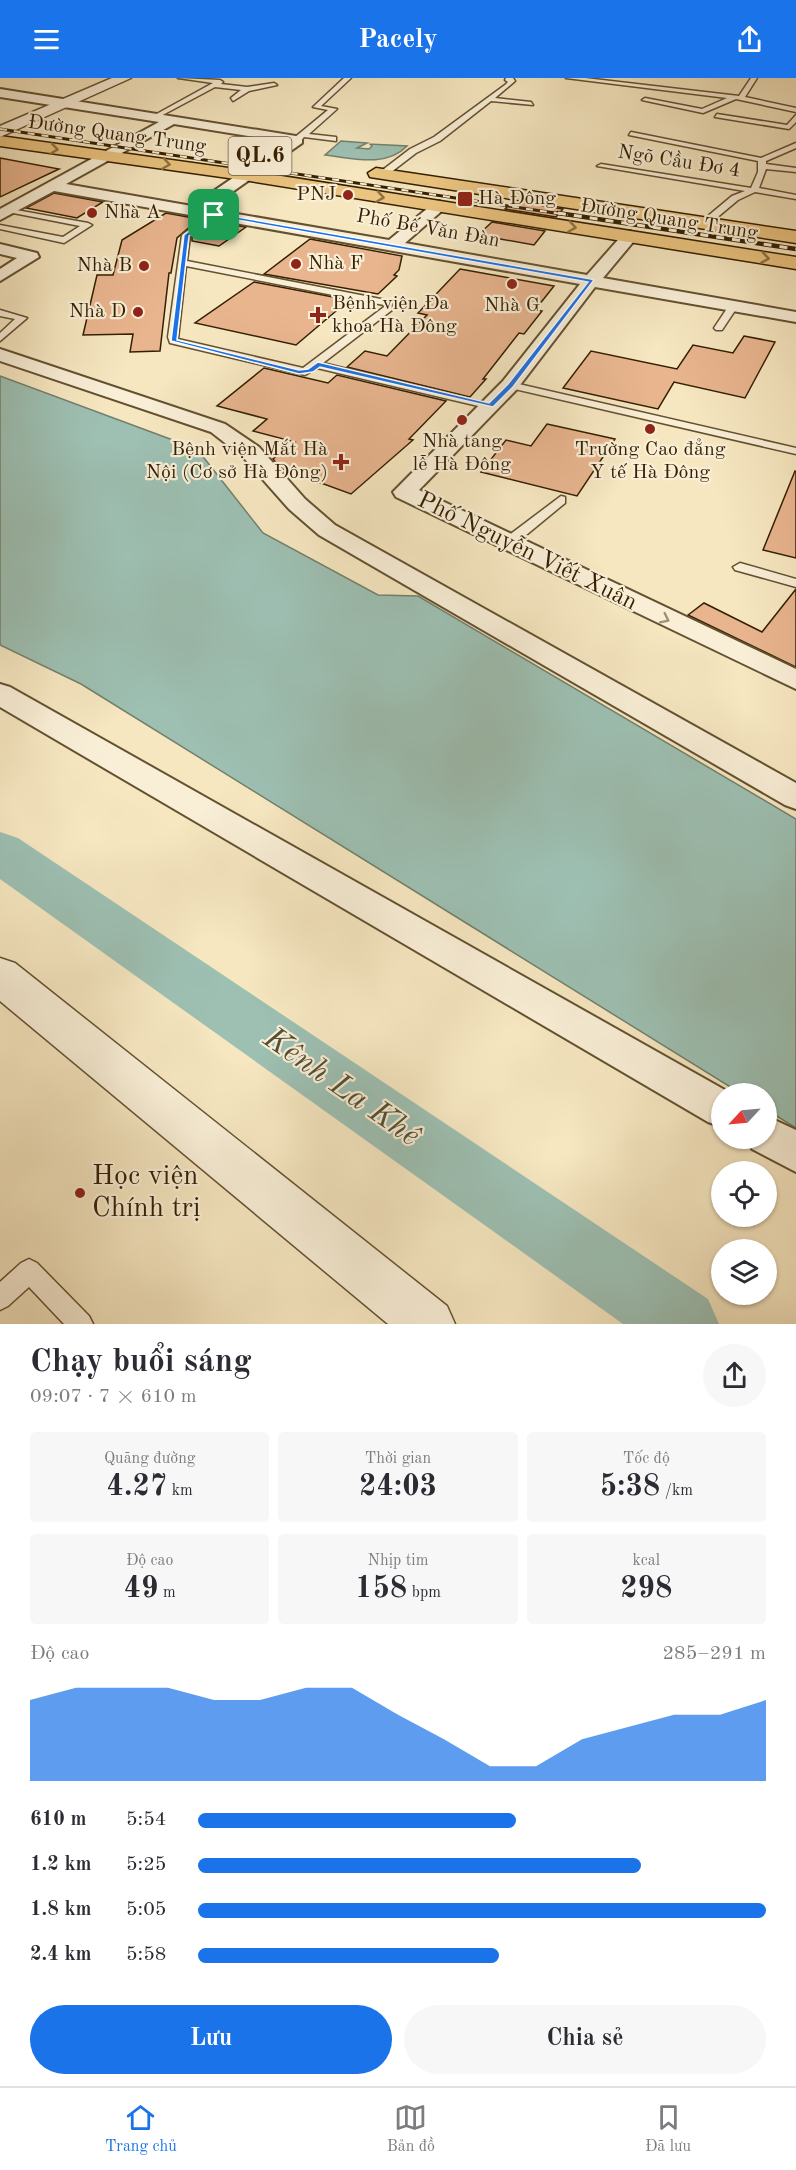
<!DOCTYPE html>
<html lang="vi">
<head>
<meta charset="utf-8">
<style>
  body { margin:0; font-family:"Old Standard TT",serif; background:#f7f7f7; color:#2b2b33; height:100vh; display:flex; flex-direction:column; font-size:22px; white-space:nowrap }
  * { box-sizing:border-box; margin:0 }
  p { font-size:20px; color:#7c7c81 }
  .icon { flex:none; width:33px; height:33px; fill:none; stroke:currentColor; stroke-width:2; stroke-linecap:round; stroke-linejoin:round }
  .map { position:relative; height:1246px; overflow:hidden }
  .sheet { display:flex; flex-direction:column; background:#fff; flex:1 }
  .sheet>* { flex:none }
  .needle { width:39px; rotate:244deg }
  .tools { position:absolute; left:711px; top:1005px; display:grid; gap:12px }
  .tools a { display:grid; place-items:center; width:66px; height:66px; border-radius:50%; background:#fff; box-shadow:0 2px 4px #0004; font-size:30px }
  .pin { position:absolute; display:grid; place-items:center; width:51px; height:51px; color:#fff; margin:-26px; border-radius:12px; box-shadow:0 3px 9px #0006 }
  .round { display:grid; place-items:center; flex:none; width:63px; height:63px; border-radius:32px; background:#f7f7f7 }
  .summary { display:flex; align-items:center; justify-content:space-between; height:102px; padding:0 30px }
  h1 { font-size:33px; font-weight:600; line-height:45px }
  .stats { display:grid; grid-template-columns:repeat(3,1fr); gap:9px; height:102px; padding:6px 30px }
  .stats div { display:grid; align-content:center; border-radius:6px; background:#f7f7f7; text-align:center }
  .stats b { font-size:30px; font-weight:600 }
  .stats small { font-size:16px; font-weight:400 }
  .stats p { font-size:16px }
  .chart { height:168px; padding:12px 30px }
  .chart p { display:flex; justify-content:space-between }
  .chart svg { width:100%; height:108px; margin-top:6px; fill:#1a73e8; opacity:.7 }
  .cta { display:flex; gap:12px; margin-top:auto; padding:12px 30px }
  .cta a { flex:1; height:69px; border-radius:36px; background:#1a73e8; color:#fff; font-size:24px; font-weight:600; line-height:69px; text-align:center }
  .cta a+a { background:#f7f7f7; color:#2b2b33 }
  ul { padding:0 30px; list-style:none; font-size:20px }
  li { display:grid; grid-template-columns:96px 72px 1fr; align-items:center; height:45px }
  li i { height:15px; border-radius:8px; background:#1a73e8 }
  header { display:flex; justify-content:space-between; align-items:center; height:78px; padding:0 30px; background:#1a73e8; color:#fff; font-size:27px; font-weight:600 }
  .menu { display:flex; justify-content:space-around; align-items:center; height:84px; border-top:2px solid #e1e1e2; background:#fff; font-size:16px; color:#7c7c81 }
  .menu a { display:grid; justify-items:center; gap:3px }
  .menu .selected { color:#1a73e8 }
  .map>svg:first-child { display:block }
  .water { fill:#9dc0b3; stroke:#73806b; stroke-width:1.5 }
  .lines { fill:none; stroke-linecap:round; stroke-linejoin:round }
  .river { fill:#9dc0b3; fill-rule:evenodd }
  .building { fill:#e8b58f; stroke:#341f00; stroke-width:1.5 }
  .service-casing { stroke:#645130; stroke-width:3 }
  .minor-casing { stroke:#645130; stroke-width:4 }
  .tertiary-casing { stroke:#645130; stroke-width:3 }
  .trunk-casing { stroke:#341f00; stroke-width:3 }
  .service { fill:#f9efd7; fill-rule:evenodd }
  .minor { fill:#f9efd7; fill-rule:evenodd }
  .tertiary { fill:#f9efd7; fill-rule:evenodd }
  .trunk { fill:#ebc480; fill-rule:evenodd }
  .rail-far1-casing { stroke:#341f00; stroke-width:3 }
  .rail-casing { stroke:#341f00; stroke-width:4.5 }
  .rail-far1 { stroke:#f9efd7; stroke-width:2; stroke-dasharray:7; stroke-linecap:butt }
  .rail { stroke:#f9efd7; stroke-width:3; stroke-dasharray:8; stroke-linecap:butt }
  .oneway { stroke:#907240 }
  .oneway2 { stroke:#a09176 }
  .route { fill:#1a73e8; stroke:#fff; stroke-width:1.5; fill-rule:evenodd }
  .poi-dot { fill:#8f2418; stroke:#f9efd7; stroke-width:2 }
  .labels { text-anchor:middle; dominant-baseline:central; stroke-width:4.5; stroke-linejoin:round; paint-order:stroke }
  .far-street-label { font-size:20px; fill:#341f00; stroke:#f9efd7 }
  .far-poi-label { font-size:20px; fill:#341f00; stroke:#f9efd7; text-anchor:end }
  .shield { fill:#f9efd7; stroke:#6f5d40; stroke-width:1.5 }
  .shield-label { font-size:22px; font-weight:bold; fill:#341f00 }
  .street-label { font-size:24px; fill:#341f00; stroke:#f9efd7 }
  .near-poi-label { font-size:28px; fill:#341f00; stroke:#f9efd7; text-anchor:start }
  .near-water-label { font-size:32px; font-style:italic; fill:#544f36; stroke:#f9efd7 }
</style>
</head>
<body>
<header><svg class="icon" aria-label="menu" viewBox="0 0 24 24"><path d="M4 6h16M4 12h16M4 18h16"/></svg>Pacely<svg class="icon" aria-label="share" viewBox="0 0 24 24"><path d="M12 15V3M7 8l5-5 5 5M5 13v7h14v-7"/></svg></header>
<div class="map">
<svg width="796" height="1246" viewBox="0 0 796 1246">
  <rect width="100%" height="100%" fill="#f6e7c1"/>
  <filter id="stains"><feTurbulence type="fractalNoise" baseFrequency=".00333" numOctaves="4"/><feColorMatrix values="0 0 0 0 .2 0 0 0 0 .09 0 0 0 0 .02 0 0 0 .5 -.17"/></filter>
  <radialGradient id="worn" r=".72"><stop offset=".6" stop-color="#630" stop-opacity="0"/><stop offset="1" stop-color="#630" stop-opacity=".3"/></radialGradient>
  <!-- water -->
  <g class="water">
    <path d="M341 63 367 65 357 70 369 71 372 68 370 66 407 68C386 90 352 80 325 77Z"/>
    <path d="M0 298 197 371 263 455 378 517 418 518 796 741V1050L767 1032 766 1016 740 1015 81 606 0 567Z"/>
  </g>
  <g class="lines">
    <!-- river -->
    <path class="river" d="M0 754 18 760 708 1221 719 1246H623L0 801Z"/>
  </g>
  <!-- building -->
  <g class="building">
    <path d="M0 80 59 91 0 119Z"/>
    <path d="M54 115 103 124 77 140 26 130Z"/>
    <path d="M513 123 563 131 556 139 505 131Z"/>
    <path d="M166 135 199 141 177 160 171 195H169L160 273 130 274 133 256 83 257 97 197H113L122 162Z"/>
    <path d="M213 144 246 149 219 168 192 163V159Z"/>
    <path d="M492 144 545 153 534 167 478 157Z"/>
    <path d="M310 161 402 178 399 192 394 197 397 198 378 216 264 196Z"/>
    <path d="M460 191 554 208 535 232 542 233 524 256 519 255 483 301H486L470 319 347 289 365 273 387 278 427 237 418 235Z"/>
    <path d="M254 204 349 222 296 267 195 245Z"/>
    <path d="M744 258 775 264 745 320 674 304 658 331 563 310 591 273 677 291 693 267 733 275Z"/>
    <path d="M264 290 328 305 337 297 446 323 409 361 413 362 351 416 280 390 273 381 295 364 253 353 267 341 217 328Z"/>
    <path d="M547 346 615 361 577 418 481 394 506 362 531 368Z"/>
    <path d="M795 393 796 394V480L763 472Z"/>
    <path d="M796 511V589L688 537 704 525 762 554Z"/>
  </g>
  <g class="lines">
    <!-- service casing -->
    <g class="service-casing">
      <g id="service">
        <path d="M178 0 220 2 223 4 221 6 247 9 274 5 277 7 249 13 233 23 231 20 241 12 215 9 157 40H153V38L213 5Z"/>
        <path d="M344 0H351L321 28 337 31 309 56 336 59V63L304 59 300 64H294V60L328 32 313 29Z"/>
        <path d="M506 0H513L515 3 495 20 531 24 533 27 491 23 440 63 416 75 386 98H380V94L410 71 434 59 505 7 508 4 505 2Z"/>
        <path d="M566 0H585L739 18 751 0H757L745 19 796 30V34L736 21 703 35 642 22 645 20 702 31 727 20Z"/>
        <path d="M717 36 787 47 796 37V44L789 51 715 39Z"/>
        <path d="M631 54 761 80 796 65V70L766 83V86L796 90V94L766 91 759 110 796 117V121L755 114 738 122 708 147H702V143L732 118 745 113 597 88 601 86 751 110 758 94V83L629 57Z"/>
        <path d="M5 130 88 145 92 147 64 165 0 151V147L63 159 80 148 8 134H5Z"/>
        <path d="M211 135 218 137 190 158 187 183 391 223 392 232 323 285 496 328 491 331 317 290 305 297 170 265 168 259 182 157ZM186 188 384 227V229L303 290 178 261Z"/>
        <path d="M730 226 738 228 722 252H716L714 250Z"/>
        <path d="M0 232 27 240 0 263V255L15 241 0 238Z"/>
        <path d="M510 304 796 370V376L506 309 505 307Z"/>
        <path d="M561 418 565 419V425L514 467H504V461Z"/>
        <path d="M740 485 796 501V509L735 492 733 489Z"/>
        <path d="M29 1181 37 1185 89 1238 93 1246H64L29 1209 8 1228 0 1232V1204L21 1185Z"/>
      </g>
    </g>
    <!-- minor casing -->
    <g class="minor-casing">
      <g id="minor">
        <path d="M0 11 302 59V65L208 131 389 162 434 125 439 123 447 128 444 131 405 165 587 197 624 155 630 153 638 158 603 200 796 234V244L595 209 517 311 419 412 796 591V611L396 419 393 414 503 303 580 206 54 113 0 142V131L159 44 0 19ZM174 46 285 64 192 128 66 106Z"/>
        <path d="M0 166 37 175 39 179 0 203V191L17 180 0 176Z"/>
        <path d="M0 271 225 346 259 369 305 421 335 447 796 705V731L785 727 319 457 289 431 243 379 211 354 0 283Z"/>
        <path d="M0 606 10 609 732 1016H722V1049L708 1044 0 629Z"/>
        <path d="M766 1038 796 1052V1094L752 1071 747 1060H766Z"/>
      </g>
    </g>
    <!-- tertiary casing -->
    <g class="tertiary-casing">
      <g id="tertiary">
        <path d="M112 0H131L0 59V48Z"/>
        <path d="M0 880 15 885 447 1228 455 1246H388L0 923Z"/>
      </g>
    </g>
    <!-- trunk casing -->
    <g class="trunk-casing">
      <g id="trunk">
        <path d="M0 58 250 93 796 179V191L250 103 0 68Z"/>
        <path d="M376 90 796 153V165L370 99 368 95Z"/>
      </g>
    </g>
    <!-- service -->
    <use href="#service" class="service"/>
    <!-- minor -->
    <use href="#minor" class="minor"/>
    <!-- tertiary -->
    <use href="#tertiary" class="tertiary"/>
    <!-- trunk -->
    <use href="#trunk" class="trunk"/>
    <!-- rail-far1 casing -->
    <g class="rail-far1-casing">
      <path id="rail-far1" d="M0 51 568 137"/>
    </g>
    <!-- rail casing -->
    <g class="rail-casing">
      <path id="rail" d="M558 135 796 171"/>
    </g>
    <!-- rail-far1 -->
    <use href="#rail-far1" class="rail-far1"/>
    <!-- rail -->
    <use href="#rail" class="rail"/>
  </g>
  <!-- one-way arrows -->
  <defs><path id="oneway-chevron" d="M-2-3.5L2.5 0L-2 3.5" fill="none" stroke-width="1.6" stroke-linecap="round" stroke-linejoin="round" transform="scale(1.5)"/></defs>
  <g class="oneway">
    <use href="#oneway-chevron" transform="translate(54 71) rotate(8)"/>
    <use href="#oneway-chevron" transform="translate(166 86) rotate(8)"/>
    <use href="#oneway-chevron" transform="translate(380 119) rotate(9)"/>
    <use href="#oneway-chevron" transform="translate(572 149) rotate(9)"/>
    <use href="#oneway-chevron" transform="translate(765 180) rotate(9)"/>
  </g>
  <use class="oneway2" href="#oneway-chevron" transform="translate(665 541) rotate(26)"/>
  <!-- route -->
  <path class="route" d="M214 135 591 201 594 202 513 309 493 329 320 289 313 294 299 296 171 263 184 157ZM215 138 588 204 508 306 489 325 318 284 308 291 299 292 177 262 189 158Z"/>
  <!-- markers -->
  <g class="poi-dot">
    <circle cx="348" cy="117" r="6"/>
    <rect x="457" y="113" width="16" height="16" rx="3"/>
    <circle cx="92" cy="135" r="6"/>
    <circle cx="296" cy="186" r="6"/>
    <circle cx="144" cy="188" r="6"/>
    <circle cx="512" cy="206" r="6"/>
    <circle cx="138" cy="234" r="6"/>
    <path d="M315 228h6v6h6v6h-6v6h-6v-6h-6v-6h6z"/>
    <circle cx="462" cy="342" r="6"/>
    <circle cx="650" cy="351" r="6"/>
    <path d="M338 375h6v6h6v6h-6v6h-6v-6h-6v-6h6z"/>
    <circle cx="80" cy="1115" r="6"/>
  </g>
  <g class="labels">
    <!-- far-street labels -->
    <g class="far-street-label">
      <text transform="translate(117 57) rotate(8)">Đường Quang Trung</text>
      <text transform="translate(679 84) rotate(9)">Ngõ Cầu Đơ 4</text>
      <text transform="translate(669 142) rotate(9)">Đường Quang Trung</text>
      <text transform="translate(428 151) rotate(10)">Phố Bế Văn Đàn</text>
    </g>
    <!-- far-poi labels -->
    <g class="far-poi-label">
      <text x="336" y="117">PNJ</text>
      <text x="478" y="121" text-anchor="start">Hà Đông</text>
      <text x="104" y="135" text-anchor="start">Nhà A</text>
      <text x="308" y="186" text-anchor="start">Nhà F</text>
      <text x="132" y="188">Nhà B</text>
      <text x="332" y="226" text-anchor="start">Bệnh viện Đa<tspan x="332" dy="23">khoa Hà Đông</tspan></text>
      <text x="512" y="228" text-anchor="middle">Nhà G</text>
      <text x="126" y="234">Nhà D</text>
      <text x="462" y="364" text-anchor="middle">Nhà tang<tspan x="462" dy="23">lễ Hà Đông</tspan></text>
      <text x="328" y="372">Bệnh viện Mắt Hà<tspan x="328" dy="23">Nội (Cơ sở Hà Đông)</tspan></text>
      <text x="650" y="372" text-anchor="middle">Trường Cao đẳng<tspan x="650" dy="23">Y tế Hà Đông</tspan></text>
    </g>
    <!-- shield labels -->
    <rect class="shield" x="228.5" y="59" width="63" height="38" rx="4.5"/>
    <g class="shield-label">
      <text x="260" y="78">QL.6</text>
    </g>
    <!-- street labels -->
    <g class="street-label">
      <text transform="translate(527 474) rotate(26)">Phố Nguyễn Viết Xuân</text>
    </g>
    <!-- near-poi labels -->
    <g class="near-poi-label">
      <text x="92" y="1099">Học viện<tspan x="92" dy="32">Chính trị</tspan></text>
    </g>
    <!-- near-water labels -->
    <g class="near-water-label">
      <text transform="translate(341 1010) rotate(35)">Kênh La Khê</text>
    </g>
  </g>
  <rect width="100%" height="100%" filter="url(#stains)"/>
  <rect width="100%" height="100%" fill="url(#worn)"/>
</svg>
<div class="tools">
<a><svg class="needle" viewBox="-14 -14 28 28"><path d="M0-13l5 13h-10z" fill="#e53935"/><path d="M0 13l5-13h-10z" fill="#7c7c81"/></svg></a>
<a><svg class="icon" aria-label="locate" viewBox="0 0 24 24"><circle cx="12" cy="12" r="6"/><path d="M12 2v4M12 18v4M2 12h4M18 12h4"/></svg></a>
<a><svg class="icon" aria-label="layers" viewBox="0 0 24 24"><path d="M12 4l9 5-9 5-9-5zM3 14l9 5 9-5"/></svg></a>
</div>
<div class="pin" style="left:214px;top:137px;background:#1e9e55"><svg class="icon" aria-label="arrive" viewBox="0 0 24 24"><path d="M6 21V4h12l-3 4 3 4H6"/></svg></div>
</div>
<section class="sheet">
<div class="summary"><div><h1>Chạy buổi sáng</h1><p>09:07 · 7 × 610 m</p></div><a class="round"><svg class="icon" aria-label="share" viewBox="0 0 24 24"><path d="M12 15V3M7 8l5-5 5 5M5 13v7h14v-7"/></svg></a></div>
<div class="stats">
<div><p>Quãng đường</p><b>4.27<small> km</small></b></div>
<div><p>Thời gian</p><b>24:03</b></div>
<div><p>Tốc độ</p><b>5:38<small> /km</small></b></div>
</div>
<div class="stats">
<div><p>Độ cao</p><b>49<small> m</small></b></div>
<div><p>Nhịp tim</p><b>158<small> bpm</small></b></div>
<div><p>kcal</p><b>298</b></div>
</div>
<div class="chart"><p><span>Độ cao</span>285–291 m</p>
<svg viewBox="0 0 160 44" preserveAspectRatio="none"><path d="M0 44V11L10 6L20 6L30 6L40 11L50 11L60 6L70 6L80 17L90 27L100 38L110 38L120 27L130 22L140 17L150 17L160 11V44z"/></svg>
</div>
<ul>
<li><b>610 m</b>5:54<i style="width:56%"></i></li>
<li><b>1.2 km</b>5:25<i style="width:78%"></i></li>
<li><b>1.8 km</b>5:05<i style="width:100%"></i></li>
<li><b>2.4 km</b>5:58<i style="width:53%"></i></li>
</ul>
<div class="cta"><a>Lưu</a><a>Chia sẻ</a></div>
</section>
<nav class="menu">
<a class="selected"><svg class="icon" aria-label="home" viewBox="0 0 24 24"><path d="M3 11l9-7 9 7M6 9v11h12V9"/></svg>Trang chủ</a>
<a><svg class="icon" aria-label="map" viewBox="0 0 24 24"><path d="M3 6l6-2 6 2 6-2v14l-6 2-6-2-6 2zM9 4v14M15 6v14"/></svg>Bản đồ</a>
<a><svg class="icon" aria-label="saved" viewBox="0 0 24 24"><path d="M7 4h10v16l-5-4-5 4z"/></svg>Đã lưu</a>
</nav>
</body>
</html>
